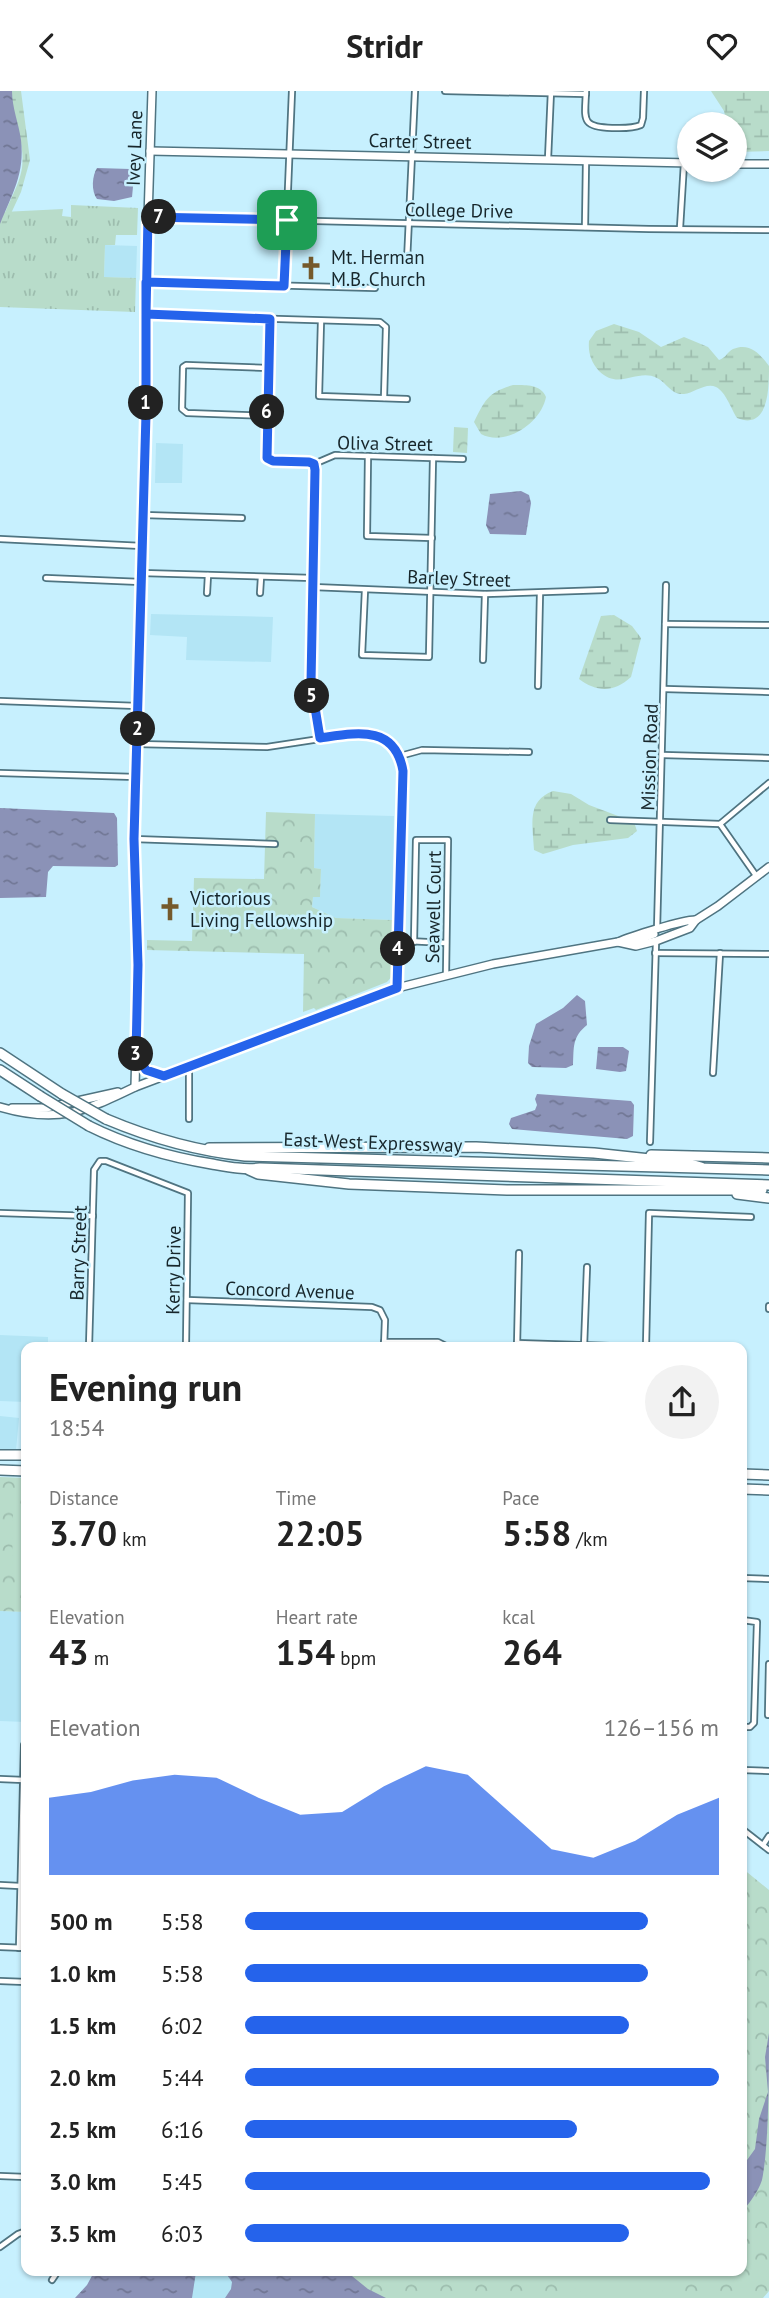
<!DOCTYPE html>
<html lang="en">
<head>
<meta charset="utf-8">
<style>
  body { margin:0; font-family:"PT Sans",sans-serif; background:#f2f2f2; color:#222; height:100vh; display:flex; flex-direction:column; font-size:26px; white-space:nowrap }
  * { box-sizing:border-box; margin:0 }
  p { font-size:23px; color:#767676 }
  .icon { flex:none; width:38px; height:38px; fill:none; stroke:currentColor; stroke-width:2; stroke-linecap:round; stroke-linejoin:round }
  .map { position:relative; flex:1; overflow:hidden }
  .sheet { position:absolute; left:21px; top:1251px; width:726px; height:934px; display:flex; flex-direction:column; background:#fff; border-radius:14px; box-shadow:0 2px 5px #0004 }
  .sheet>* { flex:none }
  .tools { position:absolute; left:677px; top:21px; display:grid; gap:14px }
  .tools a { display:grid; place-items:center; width:70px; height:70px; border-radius:50%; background:#fff; box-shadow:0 2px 5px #0004; font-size:35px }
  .pin { position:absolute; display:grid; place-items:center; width:60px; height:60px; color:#fff; margin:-30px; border-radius:14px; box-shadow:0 4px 10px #0006 }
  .km { position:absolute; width:35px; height:35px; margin:-18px; border-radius:50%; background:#222; color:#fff; font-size:19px; line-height:35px; text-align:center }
  .round { display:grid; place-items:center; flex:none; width:74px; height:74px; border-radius:37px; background:#f2f2f2 }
  .head { display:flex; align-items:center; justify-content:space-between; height:119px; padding:0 28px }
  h1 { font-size:38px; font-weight:600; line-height:52px }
  .stats { display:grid; grid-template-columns:repeat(3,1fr); gap:10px; height:119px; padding:7px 28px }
  .stats div { display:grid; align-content:center }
  .stats b { font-size:35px; font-weight:600 }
  .stats small { font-size:19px; font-weight:400 }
  .stats p { font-size:19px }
  .chart { height:196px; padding:14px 28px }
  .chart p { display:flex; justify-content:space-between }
  .chart svg { width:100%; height:126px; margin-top:7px; fill:#2563eb; opacity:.7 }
  ul { padding:0 28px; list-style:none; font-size:23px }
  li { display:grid; grid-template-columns:112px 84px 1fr; align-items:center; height:52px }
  li i { height:18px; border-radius:9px; background:#2563eb }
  header { display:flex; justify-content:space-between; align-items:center; height:91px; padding:0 28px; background:#fff; font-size:32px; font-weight:600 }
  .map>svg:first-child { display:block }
  .built { fill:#b3e5f5 }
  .grass { fill:url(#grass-tufts) }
  .wetland { fill:url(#wetland-marsh) }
  .park { fill:url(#park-crowns) }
  .pitch { fill:#b8dcca }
  .water { fill:url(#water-ripples) }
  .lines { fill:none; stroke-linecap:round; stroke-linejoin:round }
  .street-casing { stroke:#4f7481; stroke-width:8 }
  .secondary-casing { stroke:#4f7481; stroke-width:10 }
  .highway-casing { stroke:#4f7481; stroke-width:12 }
  .street { stroke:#fff; stroke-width:4.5 }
  .secondary { stroke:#fff; stroke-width:7 }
  .highway { stroke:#fff; stroke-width:9 }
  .highway-bridge-casing { stroke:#4f7481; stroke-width:12; stroke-linecap:butt }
  .highway-bridge { stroke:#fff; stroke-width:9 }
  .route-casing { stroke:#fff; stroke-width:14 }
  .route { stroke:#2563eb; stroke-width:9 }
  .labels { text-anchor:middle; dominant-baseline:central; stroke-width:5; stroke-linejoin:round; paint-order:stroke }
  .street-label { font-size:19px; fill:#17262b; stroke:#c7f0fe }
  .poi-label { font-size:19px; fill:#17262b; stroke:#c7f0fe; text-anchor:start }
</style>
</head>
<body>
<header><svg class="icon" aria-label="back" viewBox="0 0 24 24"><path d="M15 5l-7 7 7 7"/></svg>Stridr<svg class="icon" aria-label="heart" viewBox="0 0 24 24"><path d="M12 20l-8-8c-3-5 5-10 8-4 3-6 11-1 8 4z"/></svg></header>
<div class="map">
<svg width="769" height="2207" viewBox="0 0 769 2207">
  <defs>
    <pattern id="grass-tufts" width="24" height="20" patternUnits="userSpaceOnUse" patternTransform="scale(1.75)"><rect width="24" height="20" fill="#b8dcca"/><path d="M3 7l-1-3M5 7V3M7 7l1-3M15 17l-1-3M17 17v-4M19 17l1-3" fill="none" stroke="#9dbdae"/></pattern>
    <pattern id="wetland-marsh" width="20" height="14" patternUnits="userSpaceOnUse" patternTransform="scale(1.75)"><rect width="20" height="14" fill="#b8dcca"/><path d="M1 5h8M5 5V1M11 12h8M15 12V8" fill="none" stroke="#9dbdae"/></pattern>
    <pattern id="park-crowns" width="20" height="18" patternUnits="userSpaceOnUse" patternTransform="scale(1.75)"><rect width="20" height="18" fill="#b8dcca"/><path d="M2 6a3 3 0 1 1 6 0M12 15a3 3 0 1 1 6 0" fill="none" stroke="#9dbdae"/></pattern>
    <pattern id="water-ripples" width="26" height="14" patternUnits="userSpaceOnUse" patternTransform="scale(1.75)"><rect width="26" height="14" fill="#8b92b7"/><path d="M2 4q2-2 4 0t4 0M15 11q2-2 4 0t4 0" fill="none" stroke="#717795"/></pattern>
  </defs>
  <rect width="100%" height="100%" fill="#c7f0fe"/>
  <!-- built -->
  <g class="built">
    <path d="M105 154 137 155 136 187 104 186Z"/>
    <path d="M156 352 183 353 182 392H155Z"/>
    <path d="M151 523 273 526 271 571 186 569 187 546 150 544Z"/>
    <path d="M315 723 394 725 392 829 336 827 312 816 313 805H320L321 778 314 777Z"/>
    <path d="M0 1244 48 1246V1256H26V1311L0 1310Z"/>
    <path d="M0 1325 19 1327 16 1359H0Z"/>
    <path d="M0 1520 26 1521V1631L0 1630Z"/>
    <path d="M109 2181H317L316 2207H95Z"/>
  </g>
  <!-- grass -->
  <path class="grass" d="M71 114 138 117 137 144H116L115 154H105L104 186 136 187 135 221 0 216V130L3 121 63 118 62 125 71 126Z"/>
  <!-- wetland -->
  <g class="wetland">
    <path d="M12 0H21L30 69 21 101 0 146C0 120 18 102 22 77 26 51 11 26 12 0Z"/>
    <path d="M711 0H769V60L735 61V33H727L724 20Z"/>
    <path d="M614 233 639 241 661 256 684 246 708 256 719 269C726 267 727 261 733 258 750 251 760 263 769 275 769 297 769 340 737 327 731 318 726 301 716 296 706 291 694 302 684 303 671 304 667 292 657 287 637 277 619 300 599 280 591 271 588 262 589 250L596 240Z"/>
    <path d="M513 294C525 294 541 293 546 306 541 332 506 356 481 343L474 331C485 309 488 301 513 294Z"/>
    <path d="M614 524 632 535 641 547 631 586C614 602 596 601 579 588L601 525Z"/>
    <path d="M553 700 571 703 589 714 634 731 637 740 628 747 573 754 550 761 543 763 534 759C533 734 526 710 553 700Z"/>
  </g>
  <!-- park -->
  <g class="park">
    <path d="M454 336 468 337 467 362 453 361Z"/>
    <path d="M266 721 315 723 314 777 321 778 320 806H313L312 816 336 827 392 829V885L387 891 316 919 314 917 303 921 304 863 147 859V849L192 850 194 787 264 788Z"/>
    <path d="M0 1386 26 1387V1521L0 1520Z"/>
    <path d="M742 1777 769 1799V2200L763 2207H316L317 2181 742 2180Z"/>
  </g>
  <!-- pitch -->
  <g class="pitch">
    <path d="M13 1414H26V1486L12 1485Z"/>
    <path d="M582 2181H607L640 2203 637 2207H589L572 2195Z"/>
    <path d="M615 2181H676L658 2207H653Z"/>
  </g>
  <!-- water -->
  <g class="water">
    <path d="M0 0H12C12 17 19 33 21 49 25 83 12 103 0 133Z"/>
    <path d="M97 77 130 78 134 85 132 106 114 110 97 108C91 100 92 85 97 77Z"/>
    <path d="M521 400 529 404 531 412 526 444 490 443 486 434 490 403Z"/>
    <path d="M0 717 114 722 117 727 118 774 115 776 53 775 48 781 46 806 0 807Z"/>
    <path d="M577 904 585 910 587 934C572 946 574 956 573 974L566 977 532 976 528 972 529 955 536 933 563 917Z"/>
    <path d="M598 956H623L629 960 626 980 620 981 596 978Z"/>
    <path d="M537 1003 631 1010 634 1014 633 1045 627 1048 512 1038 509 1033 511 1027 535 1019 537 1014 535 1008Z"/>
    <path d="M769 1942C769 1979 769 2058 762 2089 758 2101 750 2111 742 2121V2076L755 2058 759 2028 768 2001 765 1966Z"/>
    <path d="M94 2181V2180L196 2181 192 2207H75L87 2194Z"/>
    <path d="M225 2181H347L368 2198 386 2207H225L231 2198 232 2191Z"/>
  </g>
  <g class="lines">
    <!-- street casing -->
    <g class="street-casing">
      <g id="street">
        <path d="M445 0 586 3"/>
        <path d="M586 0C585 28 580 36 612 37 622 37 631 38 641 34L643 27 644 0"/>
        <path d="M548 68 551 0"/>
        <path d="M148 126 649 138 769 139"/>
        <path d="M585 136 586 70"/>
        <path d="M680 137 684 72"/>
        <path d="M407 170 415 0"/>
        <path d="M146 191 375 197"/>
        <path d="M284 195 292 0"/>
        <path d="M146 224 380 231 386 236 384 307"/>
        <path d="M269 228 266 362 270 369 309 371 314 373 335 364 463 368"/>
        <path d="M321 230 319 305 407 308"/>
        <path d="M267 325 187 322 182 318 183 276 186 274 268 277"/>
        <path d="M368 365 367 445 432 447"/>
        <path d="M314 373 311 592 320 647"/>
        <path d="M144 424 242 427"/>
        <path d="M0 448 142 455"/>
        <path d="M142 482 313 487"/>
        <path d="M46 487 141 491"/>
        <path d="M313 496 485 503 605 499"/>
        <path d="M365 499 362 564 429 566 433 367"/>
        <path d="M207 502 208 484"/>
        <path d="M260 502 261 486"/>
        <path d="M665 533 769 534"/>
        <path d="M483 569 485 503"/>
        <path d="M538 595 540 502"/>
        <path d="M665 598 769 601"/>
        <path d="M0 610 138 615"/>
        <path d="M137 653 267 656 359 642C383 645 399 655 403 680L397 896"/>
        <path d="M663 664 769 667"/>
        <path d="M400 665 422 659 529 661"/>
        <path d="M0 682 136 686"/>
        <path d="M610 729 720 733"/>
        <path d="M720 733 757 786"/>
        <path d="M720 733 769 692"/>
        <path d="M134 748 275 753"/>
        <path d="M657 839 666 494"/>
        <path d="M408 850 446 852"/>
        <path d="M414 851 416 749H448L446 884"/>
        <path d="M655 862 769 863"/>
        <path d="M189 976V1028"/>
        <path d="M713 982 720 862"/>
        <path d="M650 1051 656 851"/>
        <path d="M0 1122 93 1125"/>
        <path d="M187 1209 372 1216 380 1219 385 1229 384 1256"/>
        <path d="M769 1215V1218"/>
        <path d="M384 1251H438L448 1256"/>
        <path d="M517 1252 640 1256"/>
        <path d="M89 1256 94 1079 100 1070H106L188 1102 186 1256"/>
        <path d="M517 1256 519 1162"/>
        <path d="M584 1256 587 1176"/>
        <path d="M646 1256 649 1122 751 1126"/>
        <path d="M742 1487 769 1488"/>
        <path d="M742 1529 757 1531 754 1632 750 1636H742"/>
        <path d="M768 1624 769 1573"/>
        <path d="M742 1679 769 1680"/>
        <path d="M0 1688 24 1689"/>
        <path d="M742 1738 769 1759"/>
        <path d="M763 1754 769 1745"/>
        <path d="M0 1794 20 1795"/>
        <path d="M0 1856 26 1857"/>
        <path d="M19 1857 24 1654"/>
        <path d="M0 1890 26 1891"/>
        <path d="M0 2085 26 2086"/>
        <path d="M0 2156 18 2143 26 2140"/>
        <path d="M52 2189 58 2180"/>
      </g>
    </g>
    <!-- secondary casing -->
    <g class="secondary-casing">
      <g id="secondary">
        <path d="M150 60 690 72"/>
        <path d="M735 73H769"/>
        <path d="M618 851 636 855 656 850 690 837 696 829 718 815 769 776"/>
        <path d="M630 852 654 843"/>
        <path d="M137 966 146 979 163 985"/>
        <path d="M135 996 138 877 134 748 146 323V191L152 0"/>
        <path d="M0 1016C58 1033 83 1021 135 996L397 897 493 873 618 851C629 846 685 828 696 829"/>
        <path d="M12 1017H46L118 1001"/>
      </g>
    </g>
    <!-- highway casing -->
    <g class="highway-casing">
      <g id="highway">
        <path d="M0 962 62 1003"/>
        <path d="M0 979 40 1005"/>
        <path d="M106 1028C151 1047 196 1060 245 1065L769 1079"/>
        <path d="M89 1035C129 1055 169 1066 212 1073 229 1076 244 1079 260 1077L769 1094"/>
        <path d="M209 1057 476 1056 594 1062 687 1072 701 1076"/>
        <path d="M651 1064 769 1067"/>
        <path d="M249 1079 258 1083 349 1093 507 1099H762"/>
        <path d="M737 1103 769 1107"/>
        <path d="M0 1364H26"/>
        <path d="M0 1379 26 1380"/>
        <path d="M742 1383 769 1384"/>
        <path d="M742 1398 769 1399"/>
      </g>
    </g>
    <!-- street -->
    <use href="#street" class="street"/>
    <!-- secondary -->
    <use href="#secondary" class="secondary"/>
    <!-- highway -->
    <use href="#highway" class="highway"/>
    <!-- highway-bridge casing -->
    <g class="highway-bridge-casing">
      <g id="highway-bridge">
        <path d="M62 1003 106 1028"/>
        <path d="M40 1005 89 1035"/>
      </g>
    </g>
    <!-- highway-bridge -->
    <use href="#highway-bridge" class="highway-bridge"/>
  </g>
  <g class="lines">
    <!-- route casing -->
    <g class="route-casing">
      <path id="route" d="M287 129 284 195 146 191V323L134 748 138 874 136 964 146 979 164 985 397 897 403 680C395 633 356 642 320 647L311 592 315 379 314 373 309 371 273 370 267 367 270 228 146 223 148 126 287 129"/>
    </g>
    <!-- route -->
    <use href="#route" class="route"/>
  </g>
  <!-- icons -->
  <defs>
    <g id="church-bare" transform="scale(1.89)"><path d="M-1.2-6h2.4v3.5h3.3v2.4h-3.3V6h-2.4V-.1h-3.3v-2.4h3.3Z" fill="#755a2c" stroke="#c7f0fe" stroke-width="2.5" paint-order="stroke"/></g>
  </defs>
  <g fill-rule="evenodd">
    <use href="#church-bare" x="311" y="177"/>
    <use href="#church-bare" x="170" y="818"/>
  </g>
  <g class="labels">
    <!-- street labels -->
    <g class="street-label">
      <text transform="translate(420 50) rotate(1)">Carter Street</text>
      <text transform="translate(134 57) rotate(-88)">Ivey Lane</text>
      <text transform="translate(459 119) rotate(1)">College Drive</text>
      <text transform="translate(385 352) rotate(1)">Oliva Street</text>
      <text transform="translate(459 487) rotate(2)">Barley Street</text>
      <text transform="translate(649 666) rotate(-88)">Mission Road</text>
      <text transform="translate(433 816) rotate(-89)">Seawell Court</text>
      <text transform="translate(373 1051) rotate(2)">East-West Expressway</text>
      <text transform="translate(78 1162) rotate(-88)">Barry Street</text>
      <text transform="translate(173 1179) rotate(-89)">Kerry Drive</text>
      <text transform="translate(290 1199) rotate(2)">Concord Avenue</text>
    </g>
    <!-- poi labels -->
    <g class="poi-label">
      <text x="331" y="166">Mt. Herman<tspan x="331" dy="22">M.B. Church</tspan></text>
      <text x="190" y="807">Victorious<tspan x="190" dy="22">Living Fellowship</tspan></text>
    </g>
  </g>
</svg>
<div class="tools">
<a><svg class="icon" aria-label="layers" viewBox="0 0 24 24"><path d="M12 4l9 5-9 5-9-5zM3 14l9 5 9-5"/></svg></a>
</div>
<div class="pin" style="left:287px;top:129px;background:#1e9e55"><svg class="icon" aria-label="arrive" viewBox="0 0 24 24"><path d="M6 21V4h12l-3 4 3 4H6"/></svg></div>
<b class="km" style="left:146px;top:312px">1</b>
<b class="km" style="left:138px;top:638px">2</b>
<b class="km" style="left:136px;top:963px">3</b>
<b class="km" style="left:398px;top:858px">4</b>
<b class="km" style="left:312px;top:605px">5</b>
<b class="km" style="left:267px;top:321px">6</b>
<b class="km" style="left:159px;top:126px">7</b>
<section class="sheet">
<div class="head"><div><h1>Evening run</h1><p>18:54</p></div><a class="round"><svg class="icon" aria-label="share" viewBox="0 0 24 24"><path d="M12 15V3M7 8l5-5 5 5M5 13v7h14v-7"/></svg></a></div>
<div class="stats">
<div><p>Distance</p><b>3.70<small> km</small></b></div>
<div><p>Time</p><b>22:05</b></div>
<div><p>Pace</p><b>5:58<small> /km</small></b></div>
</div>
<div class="stats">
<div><p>Elevation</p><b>43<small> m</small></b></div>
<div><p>Heart rate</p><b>154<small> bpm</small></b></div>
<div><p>kcal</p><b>264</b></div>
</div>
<div class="chart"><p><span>Elevation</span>126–156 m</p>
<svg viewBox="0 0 160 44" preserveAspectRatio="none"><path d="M0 44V17L10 15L20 11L30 9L40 10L50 17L60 23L70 22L80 13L90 6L100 9L110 22L120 35L130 38L140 32L150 23L160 17V44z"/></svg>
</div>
<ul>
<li><b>500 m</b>5:58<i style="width:85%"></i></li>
<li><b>1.0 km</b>5:58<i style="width:85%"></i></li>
<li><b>1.5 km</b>6:02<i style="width:81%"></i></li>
<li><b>2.0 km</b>5:44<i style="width:100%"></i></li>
<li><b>2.5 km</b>6:16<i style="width:70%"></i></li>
<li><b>3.0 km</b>5:45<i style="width:98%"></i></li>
<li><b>3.5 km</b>6:03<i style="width:81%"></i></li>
</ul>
</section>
</div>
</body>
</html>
